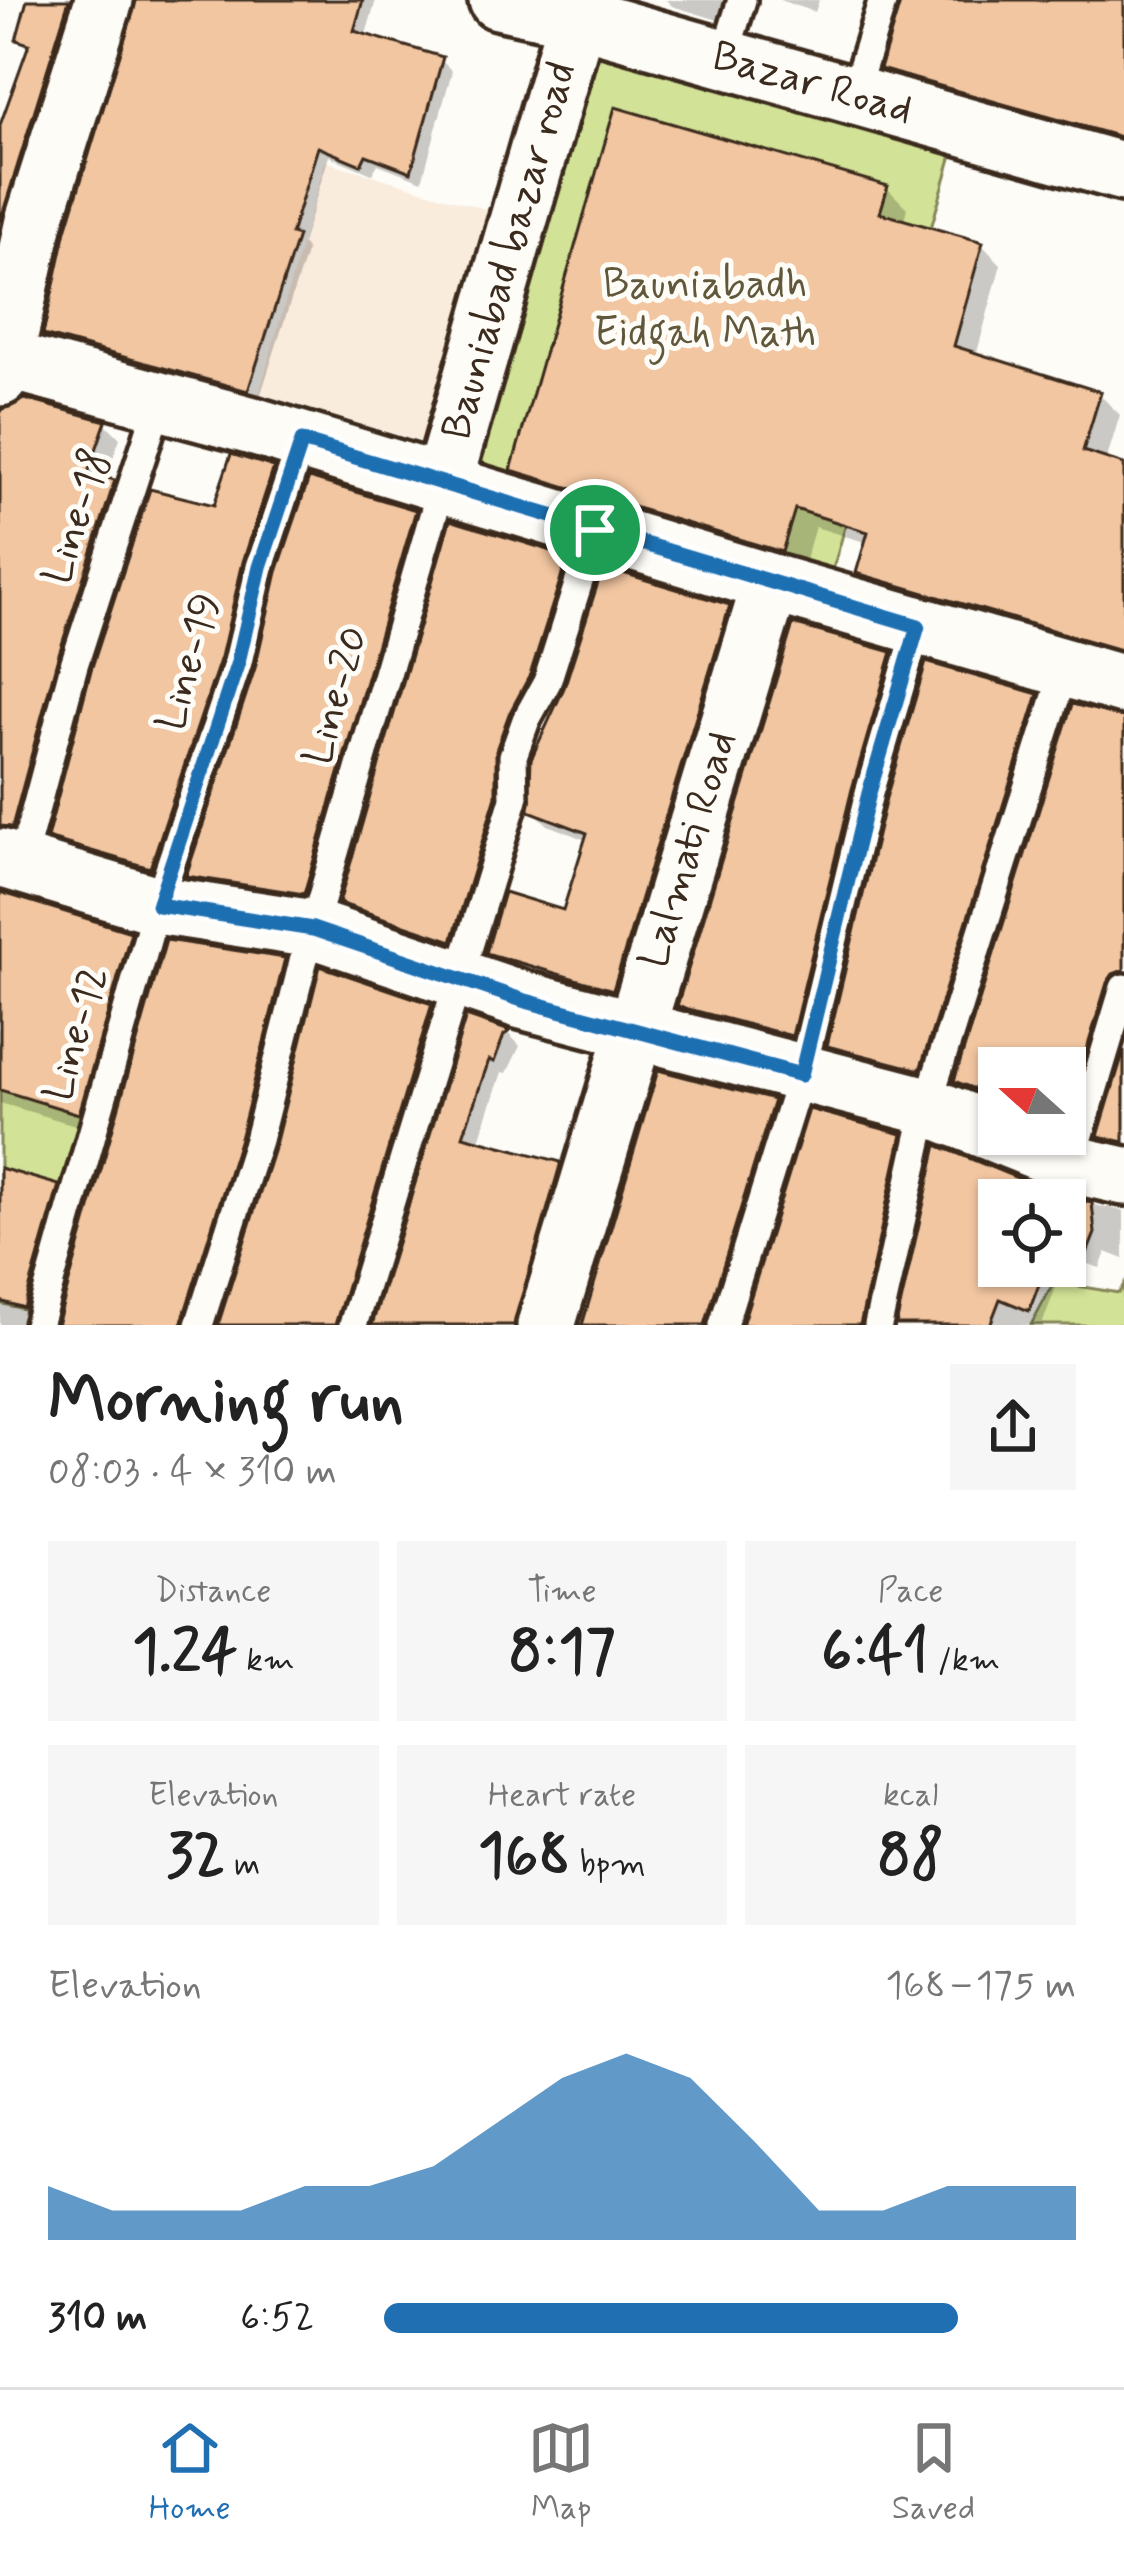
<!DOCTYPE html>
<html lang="en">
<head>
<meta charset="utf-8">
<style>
  body { margin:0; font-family:Mynerve,sans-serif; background:#f6f6f6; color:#222; height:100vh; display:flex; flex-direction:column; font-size:45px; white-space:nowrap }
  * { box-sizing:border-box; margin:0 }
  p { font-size:39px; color:#767676 }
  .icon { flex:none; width:66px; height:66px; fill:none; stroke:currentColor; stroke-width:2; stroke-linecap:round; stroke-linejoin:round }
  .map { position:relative; height:1325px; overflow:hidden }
  .panel { display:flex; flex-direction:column; background:#fff; flex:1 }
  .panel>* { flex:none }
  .needle { width:78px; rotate:291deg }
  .buttons { position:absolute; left:978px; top:1047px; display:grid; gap:24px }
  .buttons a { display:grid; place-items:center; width:108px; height:108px; border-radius:0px; background:#fff; box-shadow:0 3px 9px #0004; font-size:60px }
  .pin { position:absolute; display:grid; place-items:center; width:102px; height:102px; color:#fff; margin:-51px; border:6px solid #fff; border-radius:50%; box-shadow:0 3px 12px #0007 }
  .round { display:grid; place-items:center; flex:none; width:126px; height:126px; border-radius:0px; background:#f6f6f6 }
  .headline { display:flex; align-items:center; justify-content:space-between; height:204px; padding:0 48px }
  h1 { font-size:66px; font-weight:700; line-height:90px }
  .stats { display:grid; grid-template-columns:repeat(3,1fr); gap:18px; height:204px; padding:12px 48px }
  .stats div { display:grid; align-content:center; border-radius:0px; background:#f6f6f6; text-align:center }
  .stats b { font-size:60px; font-weight:700 }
  .stats small { font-size:33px; font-weight:400 }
  .stats p { font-size:33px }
  .chart { height:336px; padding:24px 48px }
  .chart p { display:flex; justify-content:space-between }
  .chart svg { width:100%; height:216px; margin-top:12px; fill:#1f6fb2; opacity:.7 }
  ul { padding:0 48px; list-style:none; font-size:39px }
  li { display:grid; grid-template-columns:192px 144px 1fr; align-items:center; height:90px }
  li i { height:30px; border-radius:15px; background:#1f6fb2 }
  .menu { display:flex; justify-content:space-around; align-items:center; height:168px; border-top:3px solid #e0e0e0; background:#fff; font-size:33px; color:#767676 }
  .menu a { display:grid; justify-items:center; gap:6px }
  .menu .active { color:#1f6fb2 }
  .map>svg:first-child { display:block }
  .built { fill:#faecdd }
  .green { fill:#d2e397; stroke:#86865a; stroke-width:3 }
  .shadow { fill:#0003 }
  .building { fill:#f2c6a1; stroke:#3b2a1e; stroke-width:3 }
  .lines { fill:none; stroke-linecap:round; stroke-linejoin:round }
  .service-casing { stroke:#3b2a1e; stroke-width:36 }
  .minor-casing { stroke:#3b2a1e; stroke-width:66 }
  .service { stroke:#fdfcf7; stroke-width:27 }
  .minor { stroke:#fdfcf7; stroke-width:57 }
  .route-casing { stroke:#fff; stroke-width:24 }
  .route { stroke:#1f6fb2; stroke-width:15 }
  .labels { text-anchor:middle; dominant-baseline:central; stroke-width:10; stroke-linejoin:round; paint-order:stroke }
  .street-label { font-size:42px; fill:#3b2a1e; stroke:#fdfcf7 }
  .park-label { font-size:42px; fill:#61583c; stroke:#fdfcf7 }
</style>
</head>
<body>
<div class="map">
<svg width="1124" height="1325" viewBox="0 0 1124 1325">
  <rect width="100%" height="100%" fill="#fdfcf7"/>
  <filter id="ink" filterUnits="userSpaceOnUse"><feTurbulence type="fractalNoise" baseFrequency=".00833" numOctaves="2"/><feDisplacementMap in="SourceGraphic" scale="24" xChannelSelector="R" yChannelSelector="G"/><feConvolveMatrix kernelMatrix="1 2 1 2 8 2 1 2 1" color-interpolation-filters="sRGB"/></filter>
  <g filter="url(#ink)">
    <!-- built -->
    <path class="built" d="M325 161 495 212 429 444 259 394Z"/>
    <!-- green -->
    <g class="green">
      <path d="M581 28 956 141 827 590 453 478Z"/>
      <path d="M0 1031 109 1062 38 1313 0 1303Z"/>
      <path d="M1054 1282 1119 1293 1124 1284V1325H1031Z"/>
    </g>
    <!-- shadow -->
    <g class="shadow">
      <path d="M31 0H84L11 231 0 228V126L30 50 19 39Z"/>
      <path d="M139 0H376L365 38 441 60 452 71 422 181 378 164 372 174 329 156 302 244 307 250 259 400 57 346 46 334Z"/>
      <path d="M666 0H737L728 23 672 6Z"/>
      <path d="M780 0H819L815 12Z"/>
      <path d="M903 0H1124V145L897 81 884 68Z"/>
      <path d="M887 188 907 208 904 220 981 244 1001 264 976 356 1100 395 1120 415 1106 461 1124 467V663L880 593 859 572 868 543 815 527 802 570 534 489 514 469Z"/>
      <path d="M0 412 105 423 120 438 105 481 114 483 129 498 27 841 0 845Z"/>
      <path d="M273 470 287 484 164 880 64 851 50 837 216 509Z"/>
      <path d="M414 513 429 527 318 907 204 890 189 875Z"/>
      <path d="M567 559 579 571 464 952 355 915 342 902Z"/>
      <path d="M728 608 743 623 628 1003 504 967 489 952 565 914 588 841 548 825 532 810Z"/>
      <path d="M890 655 900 665 802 1045 691 1016 680 1006Z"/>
      <path d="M1036 697 1046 707 930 1078 840 1055 830 1045Z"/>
      <path d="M1124 720V1010L1084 1144 1065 1134V1068H999V1109L977 1101 957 1080Z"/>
      <path d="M129 934 149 954 99 1132 0 1103V978Z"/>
      <path d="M284 961 297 974 197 1325H60Z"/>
      <path d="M431 1007 444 1021 351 1325H221Z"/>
      <path d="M468 1020 508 1033 520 1046 507 1073 502 1072 478 1143 559 1164 573 1178 529 1325H375Z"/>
      <path d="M1124 1061V1156L1102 1135Z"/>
      <path d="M773 1103 786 1116 721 1325H584Z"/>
      <path d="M901 1136 914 1150 875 1325H745Z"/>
      <path d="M939 1150 1058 1198 1124 1211V1259L1106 1252 1100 1268 1067 1257 1065 1262V1200H999V1266H1064L1042 1325H900Z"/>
      <path d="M0 1171 57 1188 71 1201 36 1325H0Z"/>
    </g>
    <!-- building -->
    <g class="building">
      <path d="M27 0H69L0 222V125L29 44 16 40Z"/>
      <path d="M136 0H363L354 31 443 57 411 172 366 155 361 165 318 147 291 234 298 236 248 391 43 335 66 230Z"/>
      <path d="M901 0H1124V138L880 69Z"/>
      <path d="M615 107 888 186 880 213 983 242 954 346 1101 392 1083 451 1124 464V651L856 573 868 532 795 509 782 552 511 470Z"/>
      <path d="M25 399 106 421 88 473 115 480 57 660 12 827 0 826V414L2 409Z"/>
      <path d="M231 454 274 467 243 562 221 657 150 868 47 838 91 670 150 489 214 505Z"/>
      <path d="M309 478 416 510 304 894 186 876 255 668 277 572Z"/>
      <path d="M450 520 568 556 530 675 509 714 496 750V796L452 941 339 903Z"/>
      <path d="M603 567 730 605 613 990 486 953 504 892 563 910 587 833 529 811 531 759 564 688Z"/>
      <path d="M793 624 892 652 852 789 792 1036 677 1006Z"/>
      <path d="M926 662 1038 694 920 1070 827 1046 886 798Z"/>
      <path d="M1072 704 1124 717V970L1113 974 1107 983 1065 1121V1068H999V1099L954 1081Z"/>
      <path d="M0 892 131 932 79 1114 0 1090Z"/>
      <path d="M166 940 285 958 241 1135 181 1325H57Z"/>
      <path d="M320 966 432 1004 335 1325H218L275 1145Z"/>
      <path d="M466 1016 510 1031 504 1035 494 1062 489 1060 463 1136 561 1162 514 1325H372Z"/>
      <path d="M1124 1050V1142L1098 1136Z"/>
      <path d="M658 1070 774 1100 705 1325H582Z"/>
      <path d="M809 1109 902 1134 860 1325H742Z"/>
      <path d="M937 1145 1059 1195 1092 1203 1095 1233 1086 1256 1065 1249V1200H999V1266H1046L1029 1311 1000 1299 990 1325H896Z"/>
      <path d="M0 1168 59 1185 24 1308 0 1301Z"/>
    </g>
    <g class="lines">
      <!-- service casing -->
      <g class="service-casing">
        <g id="service">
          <path d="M724 58 742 0"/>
          <path d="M853 96 883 0"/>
          <path d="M21 864 74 665 159 403"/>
          <path d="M1071 1164 1124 988"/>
          <path d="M38 1325 157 905 238 662 260 567 302 441"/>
          <path d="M199 1325 258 1140 303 962 442 485"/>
          <path d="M353 1325 514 799 513 756 526 720 547 682 595 531"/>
          <path d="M723 1325 801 1075 869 793 918 626"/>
          <path d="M878 1325 927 1106 1065 668"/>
        </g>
      </g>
      <!-- minor casing -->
      <g class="minor-casing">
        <g id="minor">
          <path d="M498 0 577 17 1124 172"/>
          <path d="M0 358 249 425 771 583 1124 685"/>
          <path d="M0 377 34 221 104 0"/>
          <path d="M442 485 582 0"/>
          <path d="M0 858 157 905 313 929 522 1000 927 1106 1071 1164 1124 1176"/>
          <path d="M546 1325 771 583"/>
        </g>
      </g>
      <!-- service -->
      <use href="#service" class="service"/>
      <!-- minor -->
      <use href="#minor" class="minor"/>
    </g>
  </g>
  <g class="lines" filter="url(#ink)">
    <!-- route casing -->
    <g class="route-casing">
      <path id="route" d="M302 441 918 626 869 793 801 1075 522 1000 313 929 158 905 238 662 260 567Z"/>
    </g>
    <!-- route -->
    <use href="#route" class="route"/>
  </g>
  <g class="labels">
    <!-- street labels -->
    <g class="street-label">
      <text transform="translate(812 84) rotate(16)">Bazar Road</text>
      <text transform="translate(510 251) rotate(-74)">Bauniabad bazar road</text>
      <text transform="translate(78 517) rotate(-72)">Line-18</text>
      <text transform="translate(190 662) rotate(-74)">Line-19</text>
      <text transform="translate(337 696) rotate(-74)">Line-20</text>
      <text transform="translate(689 850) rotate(-73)">Lalmati Road</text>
      <text transform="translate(77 1034) rotate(-74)">Line-12</text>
    </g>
    <!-- park labels -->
    <g class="park-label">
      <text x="705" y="285">Bauniabadh<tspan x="705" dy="48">Eidgah Math</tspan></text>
    </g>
  </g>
</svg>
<div class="buttons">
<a><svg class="needle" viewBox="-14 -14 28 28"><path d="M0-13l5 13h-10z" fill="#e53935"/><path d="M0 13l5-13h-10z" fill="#767676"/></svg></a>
<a><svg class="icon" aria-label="locate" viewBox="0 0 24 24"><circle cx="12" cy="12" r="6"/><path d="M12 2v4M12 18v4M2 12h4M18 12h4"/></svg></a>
</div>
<div class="pin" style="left:595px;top:530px;background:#1e9e55"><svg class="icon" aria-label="arrive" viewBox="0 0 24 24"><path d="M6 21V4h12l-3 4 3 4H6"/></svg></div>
</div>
<section class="panel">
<div class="headline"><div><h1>Morning run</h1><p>08:03 · 4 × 310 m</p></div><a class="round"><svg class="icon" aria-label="share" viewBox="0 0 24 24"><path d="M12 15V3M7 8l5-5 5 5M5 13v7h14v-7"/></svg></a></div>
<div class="stats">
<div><p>Distance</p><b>1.24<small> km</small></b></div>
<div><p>Time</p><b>8:17</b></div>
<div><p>Pace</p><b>6:41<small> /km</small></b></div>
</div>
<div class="stats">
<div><p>Elevation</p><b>32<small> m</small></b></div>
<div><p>Heart rate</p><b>168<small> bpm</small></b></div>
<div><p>kcal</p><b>88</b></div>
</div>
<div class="chart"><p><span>Elevation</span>168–175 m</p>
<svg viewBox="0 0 160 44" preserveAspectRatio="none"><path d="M0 44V33L10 38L20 38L30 38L40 33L50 33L60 29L70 20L80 11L90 6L100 11L110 24L120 38L130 38L140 33L150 33L160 33V44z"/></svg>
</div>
<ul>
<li><b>310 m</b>6:52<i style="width:83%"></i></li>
</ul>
</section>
<nav class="menu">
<a class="active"><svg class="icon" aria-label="home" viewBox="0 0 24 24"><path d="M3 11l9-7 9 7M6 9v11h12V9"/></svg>Home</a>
<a><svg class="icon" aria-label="map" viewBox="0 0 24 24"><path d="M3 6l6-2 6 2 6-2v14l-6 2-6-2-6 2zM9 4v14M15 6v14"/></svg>Map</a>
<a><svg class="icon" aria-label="saved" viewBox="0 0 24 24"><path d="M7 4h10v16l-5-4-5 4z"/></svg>Saved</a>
</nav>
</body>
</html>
